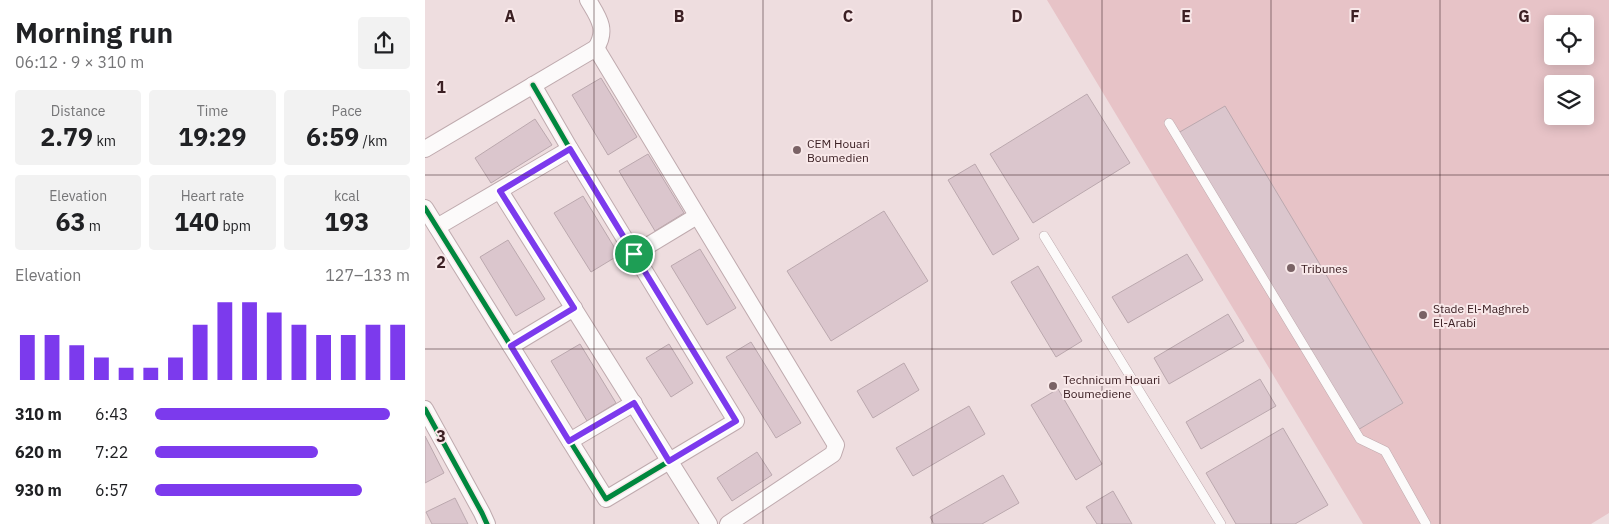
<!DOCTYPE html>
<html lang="en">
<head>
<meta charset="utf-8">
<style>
  body { margin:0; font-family:"IBM Plex Sans",sans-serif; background:#f2f2f2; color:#202124; height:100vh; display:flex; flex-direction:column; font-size:19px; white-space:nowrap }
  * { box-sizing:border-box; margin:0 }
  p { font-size:16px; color:#757577 }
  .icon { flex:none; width:28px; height:28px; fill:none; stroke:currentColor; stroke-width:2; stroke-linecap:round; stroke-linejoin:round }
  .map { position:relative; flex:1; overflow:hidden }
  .details { display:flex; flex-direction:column; background:#fff; width:425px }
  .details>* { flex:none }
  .buttons { position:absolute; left:1119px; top:15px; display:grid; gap:10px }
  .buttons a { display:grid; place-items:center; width:50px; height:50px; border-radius:5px; background:#fff; box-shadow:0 2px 12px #0003; font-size:25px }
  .pin { position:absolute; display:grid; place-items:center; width:42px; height:42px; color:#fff; margin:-21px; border:2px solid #fff; border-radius:50%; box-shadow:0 1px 5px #0007 }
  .round { display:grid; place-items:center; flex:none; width:52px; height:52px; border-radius:5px; background:#f2f2f2 }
  .head { display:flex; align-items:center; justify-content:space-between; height:85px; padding:0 15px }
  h1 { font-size:28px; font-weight:700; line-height:38px }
  .stats { display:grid; grid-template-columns:repeat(3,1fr); gap:8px; height:85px; padding:5px 15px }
  .stats div { display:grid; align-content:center; border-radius:5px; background:#f2f2f2; text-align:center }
  .stats b { font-size:25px; font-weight:700 }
  .stats small { font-size:14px; font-weight:400 }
  .stats p { font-size:14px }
  .chart { height:140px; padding:10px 15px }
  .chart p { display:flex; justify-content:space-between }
  .chart svg { width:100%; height:90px; margin-top:5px; stroke:#7c3aed; stroke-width:6 }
  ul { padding:0 15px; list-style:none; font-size:16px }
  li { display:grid; grid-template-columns:80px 60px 1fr; align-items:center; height:38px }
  li i { height:12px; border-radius:6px; background:#7c3aed }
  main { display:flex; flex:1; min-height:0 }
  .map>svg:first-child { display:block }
  .pitch { fill:#e7c3c7; fill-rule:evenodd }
  .building { fill:#dbc6cd; stroke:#bba8ae }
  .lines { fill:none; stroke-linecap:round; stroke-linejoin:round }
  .service-casing { stroke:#bfaaae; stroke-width:10 }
  .minor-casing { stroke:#bfaaae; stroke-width:18 }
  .service { stroke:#fcfafa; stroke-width:9 }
  .minor { stroke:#fcfafa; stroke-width:16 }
  .cycleway-casing { stroke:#f8e8e9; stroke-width:8 }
  .cycleway { stroke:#00873e; stroke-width:5 }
  .route-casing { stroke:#fff; stroke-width:10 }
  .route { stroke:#7c3aed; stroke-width:6 }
  .grid { fill:none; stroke:#3c2024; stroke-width:1; stroke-opacity:0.55 }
  .poi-dot { fill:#7a6265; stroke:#f8e8e9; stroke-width:2 }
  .labels { text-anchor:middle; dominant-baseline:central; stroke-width:4; stroke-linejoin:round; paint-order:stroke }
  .poi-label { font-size:12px; fill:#3c2024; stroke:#f8e8e9; text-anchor:start }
  .grid-label { font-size:16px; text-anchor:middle; font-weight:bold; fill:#3c2024; stroke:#f8e8e9; stroke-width:4; stroke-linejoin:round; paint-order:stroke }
</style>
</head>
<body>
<main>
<section class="details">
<div class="head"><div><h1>Morning run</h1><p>06:12 · 9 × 310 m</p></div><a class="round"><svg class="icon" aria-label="share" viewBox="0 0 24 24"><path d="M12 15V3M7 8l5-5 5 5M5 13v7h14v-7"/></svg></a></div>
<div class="stats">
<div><p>Distance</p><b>2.79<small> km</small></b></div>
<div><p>Time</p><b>19:29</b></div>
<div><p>Pace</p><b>6:59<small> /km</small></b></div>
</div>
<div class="stats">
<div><p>Elevation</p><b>63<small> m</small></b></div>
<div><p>Heart rate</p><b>140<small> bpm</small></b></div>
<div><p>kcal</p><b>193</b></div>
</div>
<div class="chart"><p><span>Elevation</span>127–133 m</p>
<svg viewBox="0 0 160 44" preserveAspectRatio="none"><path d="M5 44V22M15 44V22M25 44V27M35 44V33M45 44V38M55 44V38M65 44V33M75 44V17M85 44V6M95 44V6M105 44V11M115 44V17M125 44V22M135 44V22M145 44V17M155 44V17"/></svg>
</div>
<ul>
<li><b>310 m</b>6:43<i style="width:92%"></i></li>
<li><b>620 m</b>7:22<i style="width:64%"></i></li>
<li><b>930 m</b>6:57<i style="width:81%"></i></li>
</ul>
</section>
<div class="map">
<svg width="1184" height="524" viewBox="0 0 1184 524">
  <rect width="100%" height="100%" fill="#eedddf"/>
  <!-- pitch -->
  <path class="pitch" d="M622 0H1184V513L1166 524H938ZM1128 24H1160V56H1128ZM1128 84H1160V116H1128Z"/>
  <!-- building -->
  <g class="building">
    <path d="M176 78 212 137 183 155 147 95Z"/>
    <path d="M662 94 705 163 608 223 565 154Z"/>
    <path d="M800 106 978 403 931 431 753 133Z"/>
    <path d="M110 119 127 145 66 183 50 158Z"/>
    <path d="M223 154 259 213 230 231 194 171Z"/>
    <path d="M550 164 594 239 568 255 523 180Z"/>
    <path d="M158 196 194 255 166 272 129 213Z"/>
    <path d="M459 211 503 281 406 341 362 271Z"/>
    <path d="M83 240 120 299 91 316 55 257Z"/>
    <path d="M275 249 311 308 282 325 246 266Z"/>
    <path d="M762 254 778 280 703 323 687 297Z"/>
    <path d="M613 266 657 341 631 357 586 282Z"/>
    <path d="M803 314 819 341 744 384 729 358Z"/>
    <path d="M326 342 376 423 351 438 301 357Z"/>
    <path d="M155 344 191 403 162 421 126 361Z"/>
    <path d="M244 344 268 383 246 397 221 358Z"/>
    <path d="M479 363 494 390 448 418 432 391Z"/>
    <path d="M835 379 851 406 776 449 761 422Z"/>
    <path d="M633 389 677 464 651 480 606 405Z"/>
    <path d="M544 406 560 434 488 476 471 448Z"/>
    <path d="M858 428 903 505 870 524H811L781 473Z"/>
    <path d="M0 436 19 473 0 483Z"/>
    <path d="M332 452 347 475 307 501 292 478Z"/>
    <path d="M578 475 594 503 557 524H509L505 517Z"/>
    <path d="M688 491 707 524H672L661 507Z"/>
    <path d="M30 498 43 524H7L1 512Z"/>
  </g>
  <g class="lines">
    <!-- service casing -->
    <g class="service-casing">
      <g id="service">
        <path d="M744 123 935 439 960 451 1001 524"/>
        <path d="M619 236 796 524"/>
      </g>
    </g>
    <!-- minor casing -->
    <g class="minor-casing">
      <g id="minor">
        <path d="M163 0C173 17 183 29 171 48"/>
        <path d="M0 149 171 48 411 445 408 454 303 524"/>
        <path d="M75 191 284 524"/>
        <path d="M0 208 181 499 311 421 145 149 108 85"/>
        <path d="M12 227 145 149"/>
        <path d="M209 254 272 216"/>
        <path d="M86 346 149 308"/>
        <path d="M0 409 57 513 62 524"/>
        <path d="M145 441 209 403"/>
      </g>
    </g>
    <!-- service -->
    <use href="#service" class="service"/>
    <!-- minor -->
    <use href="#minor" class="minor"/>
    <!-- cycleway casing -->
    <g class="cycleway-casing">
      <g id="cycleway">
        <path d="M0 208 181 499 311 421 145 149 108 85"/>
        <path d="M0 409 57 513 62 524"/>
      </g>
    </g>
    <!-- cycleway -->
    <use href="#cycleway" class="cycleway"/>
  </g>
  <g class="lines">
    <!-- route casing -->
    <g class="route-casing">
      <path id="route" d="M145 149 311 421 244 461 209 403 144 441 86 346 149 308 75 191Z"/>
    </g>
    <!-- route -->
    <use href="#route" class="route"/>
  </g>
  <!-- grid -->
  <path class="grid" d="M169 0V524M338 0V524M507 0V524M677 0V524M846 0V524M1015 0V524M0 175H1184M0 349H1184"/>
  <!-- markers -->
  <g class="poi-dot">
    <circle cx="372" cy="150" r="5"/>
    <circle cx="866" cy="268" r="5"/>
    <circle cx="998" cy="315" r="5"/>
    <circle cx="628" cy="386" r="5"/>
  </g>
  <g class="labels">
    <!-- poi labels -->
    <g class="poi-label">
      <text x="382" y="143">CEM Houari<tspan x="382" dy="14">Boumedien</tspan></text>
      <text x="876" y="268">Tribunes</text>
      <text x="1008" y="308">Stade El-Maghreb<tspan x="1008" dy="14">El-Arabi</tspan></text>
      <text x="638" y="379">Technicum Houari<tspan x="638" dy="14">Boumediene</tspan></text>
    </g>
  </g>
  <g class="grid-label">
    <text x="85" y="22">A</text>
    <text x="254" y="22">B</text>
    <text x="423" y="22">C</text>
    <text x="592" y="22">D</text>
    <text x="761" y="22">E</text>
    <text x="930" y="22">F</text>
    <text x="1099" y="22">G</text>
    <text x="16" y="93">1</text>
    <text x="16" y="268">2</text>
    <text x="16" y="442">3</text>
  </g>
</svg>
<div class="buttons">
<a><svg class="icon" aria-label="locate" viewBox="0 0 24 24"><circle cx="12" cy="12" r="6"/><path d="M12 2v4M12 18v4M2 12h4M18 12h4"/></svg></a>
<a><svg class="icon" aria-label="layers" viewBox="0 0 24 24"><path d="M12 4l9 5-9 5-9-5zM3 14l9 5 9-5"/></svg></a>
</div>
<div class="pin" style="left:209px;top:254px;background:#1e9e55"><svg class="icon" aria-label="arrive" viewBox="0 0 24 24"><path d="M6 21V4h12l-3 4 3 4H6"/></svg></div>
</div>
</main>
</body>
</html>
